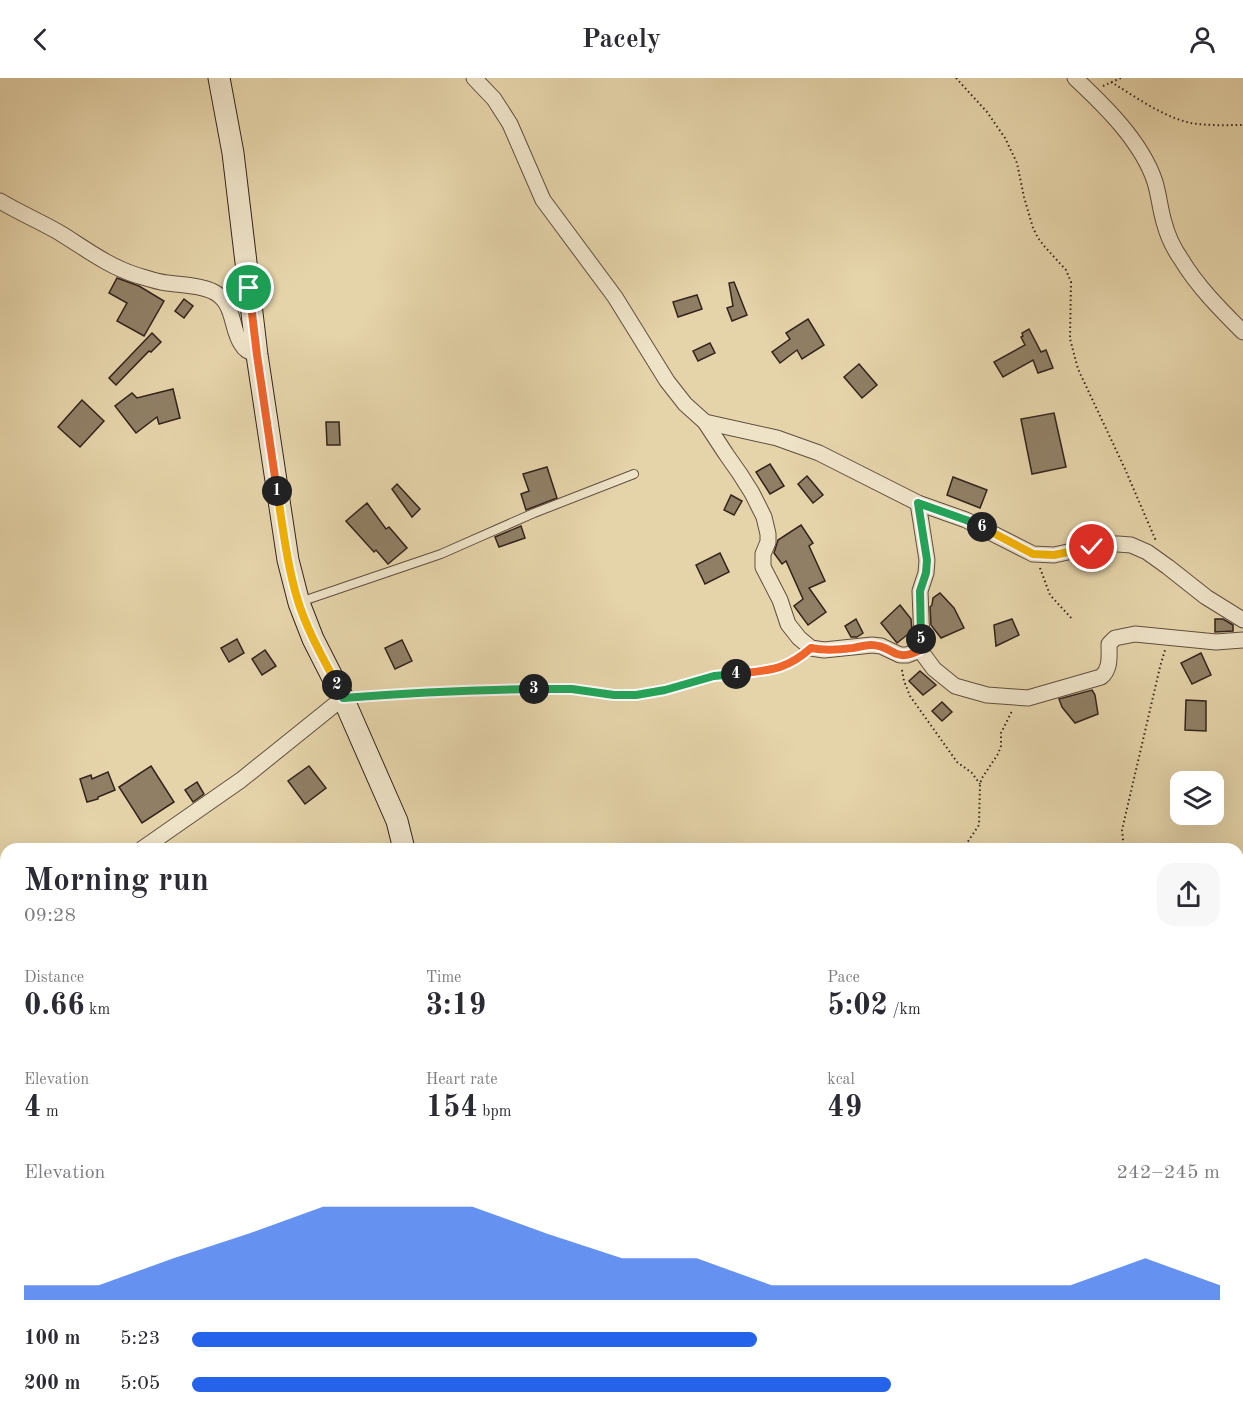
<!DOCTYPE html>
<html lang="en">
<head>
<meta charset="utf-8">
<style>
  body { margin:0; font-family:"Old Standard TT",serif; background:#f7f7f7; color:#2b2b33; height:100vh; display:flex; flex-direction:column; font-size:22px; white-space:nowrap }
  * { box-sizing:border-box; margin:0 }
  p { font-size:20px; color:#7c7c81 }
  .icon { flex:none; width:33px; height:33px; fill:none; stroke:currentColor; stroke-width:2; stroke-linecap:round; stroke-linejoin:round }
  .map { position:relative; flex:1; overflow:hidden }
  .panel { position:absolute; left:0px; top:765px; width:1244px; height:576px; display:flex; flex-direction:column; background:#fff; border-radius:18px 18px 0 0; box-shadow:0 6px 24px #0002 }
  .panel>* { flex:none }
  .fabs { position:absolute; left:1170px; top:693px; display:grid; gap:12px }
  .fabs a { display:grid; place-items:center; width:54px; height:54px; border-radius:12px; background:#fff; box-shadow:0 6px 24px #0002; font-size:30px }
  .pin { position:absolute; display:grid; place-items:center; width:51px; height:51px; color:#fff; margin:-26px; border:3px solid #fff; border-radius:50%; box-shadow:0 2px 6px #0007 }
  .km { position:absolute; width:30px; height:30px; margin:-15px; border-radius:50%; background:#222; color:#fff; font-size:16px; line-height:30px; text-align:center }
  .round { display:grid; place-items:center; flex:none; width:63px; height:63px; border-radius:18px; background:#f7f7f7 }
  .overview { display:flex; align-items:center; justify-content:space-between; height:102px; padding:0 24px }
  h1 { font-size:33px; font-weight:700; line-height:45px }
  .metrics { display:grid; grid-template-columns:repeat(3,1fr); gap:9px; height:102px; padding:6px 24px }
  .metrics div { display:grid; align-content:center }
  .metrics b { font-size:30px; font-weight:700 }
  .metrics small { font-size:16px; font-weight:400 }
  .metrics p { font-size:16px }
  .chart { height:168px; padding:12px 24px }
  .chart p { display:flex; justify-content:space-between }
  .chart svg { width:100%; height:108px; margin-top:6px; fill:#2563eb; opacity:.7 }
  ul { padding:0 24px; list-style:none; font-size:20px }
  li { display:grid; grid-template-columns:96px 72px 1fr; align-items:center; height:45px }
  li i { height:15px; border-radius:8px; background:#2563eb }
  header { display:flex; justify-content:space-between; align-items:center; height:78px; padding:0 24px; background:#fff; font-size:27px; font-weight:700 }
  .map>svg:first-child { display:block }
  .building { fill:#907f65; stroke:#34231c; stroke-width:1.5 }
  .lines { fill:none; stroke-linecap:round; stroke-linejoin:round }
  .lane-casing { stroke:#604f3f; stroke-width:10 }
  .street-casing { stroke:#604f3f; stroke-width:17 }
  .secondary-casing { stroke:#34231c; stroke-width:23 }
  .path { stroke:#34231c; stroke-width:2; stroke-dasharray:1.5 3; stroke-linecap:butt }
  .lane { stroke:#eee2c7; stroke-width:8 }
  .street { stroke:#eee2c7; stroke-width:15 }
  .secondary { stroke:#eee2c7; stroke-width:21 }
  .split-1-casing { stroke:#fff; stroke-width:12 }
  .split-2-casing { stroke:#fff; stroke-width:12 }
  .split-3-casing { stroke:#fff; stroke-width:12 }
  .split-4-casing { stroke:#fff; stroke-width:12 }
  .split-5-casing { stroke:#fff; stroke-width:12 }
  .split-6-casing { stroke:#fff; stroke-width:12 }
  .split-7-casing { stroke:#fff; stroke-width:12 }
  .split-1 { stroke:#f0652b; stroke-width:8 }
  .split-2 { stroke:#f5b400; stroke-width:8 }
  .split-3 { stroke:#22a559; stroke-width:8 }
  .split-4 { stroke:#22a559; stroke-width:8 }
  .split-5 { stroke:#f0652b; stroke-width:8 }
  .split-6 { stroke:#22a559; stroke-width:8 }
  .split-7 { stroke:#f5b400; stroke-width:8 }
</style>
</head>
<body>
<header><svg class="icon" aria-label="back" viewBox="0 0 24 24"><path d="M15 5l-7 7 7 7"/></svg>Pacely<svg class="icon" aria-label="person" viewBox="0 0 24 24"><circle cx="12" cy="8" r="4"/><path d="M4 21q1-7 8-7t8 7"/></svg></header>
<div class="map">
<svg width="1243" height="1341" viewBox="0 0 1243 1341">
  <rect width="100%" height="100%" fill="#e5d3a9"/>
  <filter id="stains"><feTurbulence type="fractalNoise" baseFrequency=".00333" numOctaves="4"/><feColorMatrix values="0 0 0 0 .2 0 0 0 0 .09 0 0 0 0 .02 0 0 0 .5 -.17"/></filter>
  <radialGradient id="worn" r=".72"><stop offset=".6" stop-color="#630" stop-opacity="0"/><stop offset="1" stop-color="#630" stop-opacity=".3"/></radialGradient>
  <!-- building -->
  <g class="building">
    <path d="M117 200 139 208 164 223 144 258 117 243 127 225 109 215Z"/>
    <path d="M734 204 747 237 732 243 727 230 733 228 729 205Z"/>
    <path d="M697 217 702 231 678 239 673 224Z"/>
    <path d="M184 221 193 228 184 240 175 233Z"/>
    <path d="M808 241 824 267 802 281 797 272 780 285 772 274 790 261 786 255Z"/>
    <path d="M1029 251 1041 274 1046 272 1053 290 1038 295 1033 282 1003 299 994 284 1025 267 1021 259 1023 258 1022 255Z"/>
    <path d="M152 255 161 264 151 274 149 273 116 307 109 300Z"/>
    <path d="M710 265 715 275 698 283 693 273Z"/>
    <path d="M859 286 877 307 862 320 844 299Z"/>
    <path d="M173 311 180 340 159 346 157 339 136 355 115 328 132 315 137 320Z"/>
    <path d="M82 322 104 343 80 369 58 349Z"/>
    <path d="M1054 335 1066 389 1032 396 1021 341Z"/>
    <path d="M326 344H339L340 367H327Z"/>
    <path d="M770 386 784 408 770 416 756 394Z"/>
    <path d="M547 389 557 420 526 432 521 416 529 413 523 396Z"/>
    <path d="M807 398 823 417 813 425 798 406Z"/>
    <path d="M953 399 987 412 980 430 947 417Z"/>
    <path d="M397 406 420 431 412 439 392 411Z"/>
    <path d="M731 417 742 423 734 437 724 432Z"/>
    <path d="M367 425 386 451 389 449 407 470 388 486 376 472 374 474 346 443Z"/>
    <path d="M801 447 813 465 809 468 825 503 809 510 826 534 808 547 794 528 803 521 786 483 782 486 774 475 778 462Z"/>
    <path d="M521 448 525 460 499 469 495 459Z"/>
    <path d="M720 475 729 494 705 506 696 487Z"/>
    <path d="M940 515 954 530 964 550 941 560 931 547 930 529 932 527 933 520Z"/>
    <path d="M900 527 911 541 912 553 897 565 881 545Z"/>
    <path d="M856 541 863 555 857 559H851L845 548Z"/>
    <path d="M1012 541 1019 557 996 568 994 547Z"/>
    <path d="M1215 541H1223L1233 547V553L1215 554Z"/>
    <path d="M237 561 244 575 229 584 221 570Z"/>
    <path d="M402 562 412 583 395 591 385 570Z"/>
    <path d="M265 572 276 588 262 597 252 581Z"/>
    <path d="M1201 575 1211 597 1192 606 1181 585Z"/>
    <path d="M920 593 936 607 923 617 909 603Z"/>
    <path d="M1092 612 1095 617 1098 636 1075 645 1062 629 1059 621Z"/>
    <path d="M1186 622 1206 623V653L1185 652Z"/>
    <path d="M942 624 952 634 942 643 932 633Z"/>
    <path d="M151 688 174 724 142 745 119 709Z"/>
    <path d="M309 688 326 710 305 726 288 703Z"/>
    <path d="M108 694 115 712 98 719V721L87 724 80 701 91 697 92 701Z"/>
    <path d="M197 704 204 716 193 724 185 712Z"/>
  </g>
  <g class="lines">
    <!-- lane casing -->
    <g class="lane-casing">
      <path id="lane" d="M300 524 441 476 534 435 634 396"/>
    </g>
    <!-- street casing -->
    <g class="street-casing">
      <g id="street">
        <path d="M474 0 494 21 510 46 543 122 615 219 667 303 685 326 705 344 777 360 819 375 918 425 966 442 1033 476 1054 477 1104 466H1118L1131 467 1147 474 1168 489 1206 519 1243 542"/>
        <path d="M1075 0C1105 28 1142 64 1155 104 1159 117 1160 131 1164 144 1167 156 1174 171 1181 181 1197 208 1221 232 1243 254"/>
        <path d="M0 123C20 135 41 144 60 155 86 171 108 188 136 197 146 200 157 204 167 205 181 207 198 207 212 213 236 224 230 251 242 267 245 273 251 274 257 277"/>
        <path d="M705 344 726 376 740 396 752 415 764 439 768 456V464L763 476V489L780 522 788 546 799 560 811 570 824 572 872 567 881 568 900 577H907L920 572 922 565 920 513 926 495 927 482 918 425"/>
        <path d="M920 572 934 591 955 608 987 617 1028 620 1101 599C1111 591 1109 578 1109 566L1115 560 1135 556 1216 564 1243 562"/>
        <path d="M142 771 241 702 343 620"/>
        <path d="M675 1335 680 1341"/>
        <path d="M551 1341 562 1335"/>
      </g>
    </g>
    <!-- secondary casing -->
    <g class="secondary-casing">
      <g id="secondary">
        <path d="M219 0 233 75 257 277 288 482 299 525 313 561 343 620 397 743 404 771"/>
        <path d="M398 1335V1341"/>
      </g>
    </g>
    <!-- path -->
    <g class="path">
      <path d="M956 0 987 34 1005 60 1017 85 1024 119 1033 150 1038 160 1045 169 1066 192 1071 204 1070 261 1078 291 1125 391 1156 463"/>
      <path d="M1111 4C1136 19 1163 39 1191 45 1208 48 1226 47 1243 47"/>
      <path d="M1103 8 1121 0"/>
      <path d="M1040 490 1050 517 1073 542"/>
      <path d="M902 592 904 603 910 618 957 684 972 695 980 706"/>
      <path d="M361 618 459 612 572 611 614 617H636L665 612 714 598 772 592 789 586 800 580"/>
      <path d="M963 771 979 747 980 706 982 700 998 676 1001 668V655L1012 633"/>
      <path d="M1124 771 1122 752 1160 589 1165 572"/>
      <path d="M1238 967 1243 969"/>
      <path d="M758 1335 760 1341"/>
      <path d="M1131 1335 1133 1341"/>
    </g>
    <!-- lane -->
    <use href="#lane" class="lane"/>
    <!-- street -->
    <use href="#street" class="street"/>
    <!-- secondary -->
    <use href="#secondary" class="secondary"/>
  </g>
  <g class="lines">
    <!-- split-1 casing -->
    <g class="split-1-casing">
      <path id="split-1" d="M249 210 257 277 277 413"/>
    </g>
    <!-- split-2 casing -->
    <g class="split-2-casing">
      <path id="split-2" d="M277 413C283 450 287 487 298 523 307 552 323 580 337 607"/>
    </g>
    <!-- split-3 casing -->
    <g class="split-3-casing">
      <path id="split-3" d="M337 607 343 620C407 615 469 612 534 611"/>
    </g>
    <!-- split-4 casing -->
    <g class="split-4-casing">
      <path id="split-4" d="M534 611H572L614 617H636L665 612 714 598 736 596"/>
    </g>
    <!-- split-5 casing -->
    <g class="split-5-casing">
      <path id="split-5" d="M736 596C769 592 785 593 811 570 825 573 838 572 853 570 859 569 865 567 871 567 894 567 893 586 920 572L921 561"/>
    </g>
    <!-- split-6 casing -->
    <g class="split-6-casing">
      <path id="split-6" d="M921 561 920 513 926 495 927 482 918 425 966 442 982 449"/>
    </g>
    <!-- split-7 casing -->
    <g class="split-7-casing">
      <path id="split-7" d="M982 449 1033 476 1054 477 1092 469"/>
    </g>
    <!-- split-1 -->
    <use href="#split-1" class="split-1"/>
    <!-- split-2 -->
    <use href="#split-2" class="split-2"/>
    <!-- split-3 -->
    <use href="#split-3" class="split-3"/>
    <!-- split-4 -->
    <use href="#split-4" class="split-4"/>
    <!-- split-5 -->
    <use href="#split-5" class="split-5"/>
    <!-- split-6 -->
    <use href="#split-6" class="split-6"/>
    <!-- split-7 -->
    <use href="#split-7" class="split-7"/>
  </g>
  <rect width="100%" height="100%" filter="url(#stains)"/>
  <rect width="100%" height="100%" fill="url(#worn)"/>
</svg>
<div class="fabs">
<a><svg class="icon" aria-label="layers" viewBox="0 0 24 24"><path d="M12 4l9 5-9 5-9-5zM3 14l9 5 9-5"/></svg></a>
</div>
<div class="pin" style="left:249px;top:210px;background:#1e9e55"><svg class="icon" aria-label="arrive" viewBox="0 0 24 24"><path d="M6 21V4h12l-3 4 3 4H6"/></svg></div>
<div class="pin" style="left:1092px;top:469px;background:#d93025"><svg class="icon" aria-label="check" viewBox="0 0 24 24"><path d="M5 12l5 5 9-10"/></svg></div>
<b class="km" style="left:277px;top:413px">1</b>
<b class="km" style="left:337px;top:607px">2</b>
<b class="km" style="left:534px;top:611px">3</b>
<b class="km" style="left:736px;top:596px">4</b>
<b class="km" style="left:921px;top:561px">5</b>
<b class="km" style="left:982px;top:449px">6</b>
<section class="panel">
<div class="overview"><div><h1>Morning run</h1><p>09:28</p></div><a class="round"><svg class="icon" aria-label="share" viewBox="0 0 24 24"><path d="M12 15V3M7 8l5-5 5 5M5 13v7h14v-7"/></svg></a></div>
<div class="metrics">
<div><p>Distance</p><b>0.66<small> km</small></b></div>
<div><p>Time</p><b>3:19</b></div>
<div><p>Pace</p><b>5:02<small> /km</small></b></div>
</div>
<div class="metrics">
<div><p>Elevation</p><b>4<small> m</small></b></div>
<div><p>Heart rate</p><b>154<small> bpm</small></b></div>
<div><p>kcal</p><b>49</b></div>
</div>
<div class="chart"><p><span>Elevation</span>242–245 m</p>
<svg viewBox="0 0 160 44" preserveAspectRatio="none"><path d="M0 44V38L10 38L20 27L30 17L40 6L50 6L60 6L70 17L80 27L90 27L100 38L110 38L120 38L130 38L140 38L150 27L160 38V44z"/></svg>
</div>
<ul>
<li><b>100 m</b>5:23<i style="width:55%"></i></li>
<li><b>200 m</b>5:05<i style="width:68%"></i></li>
</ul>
</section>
</div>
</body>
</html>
